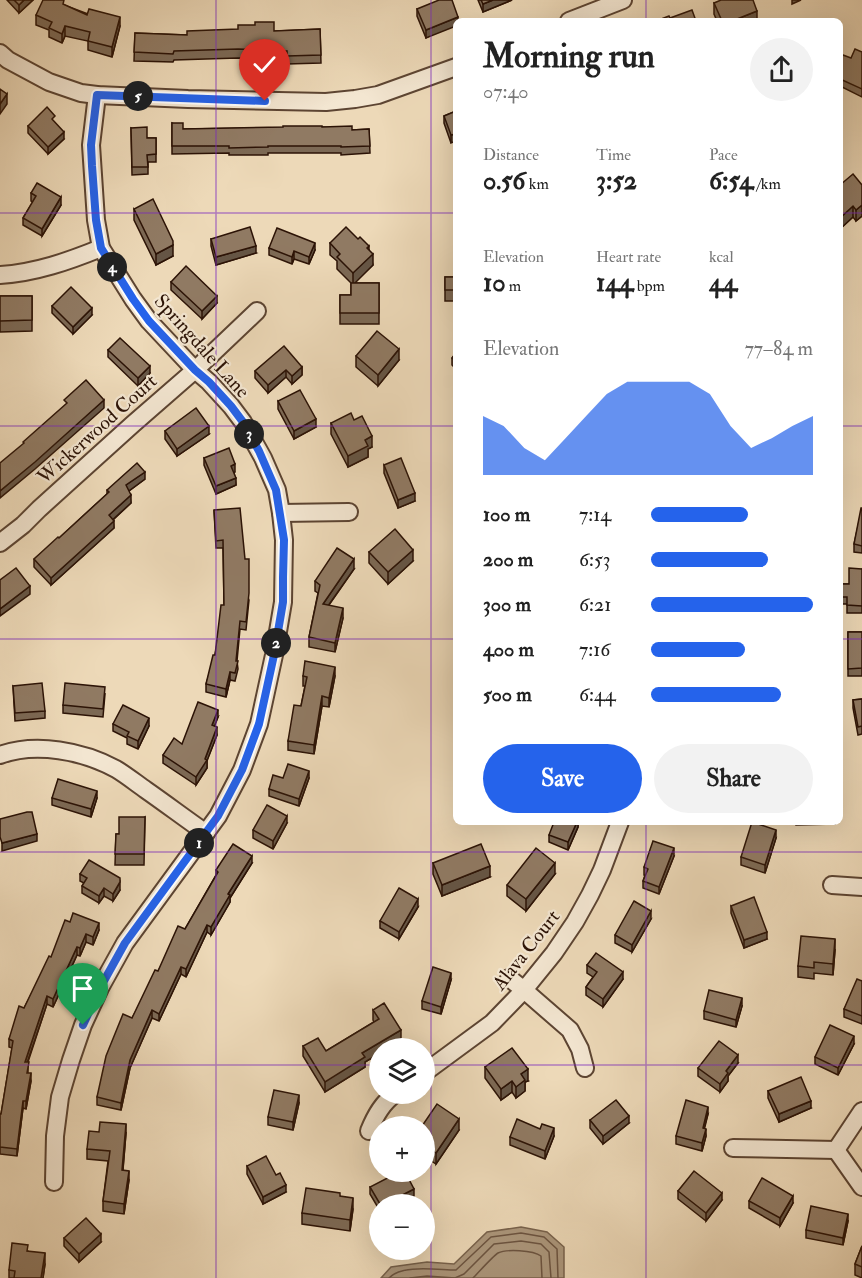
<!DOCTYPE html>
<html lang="en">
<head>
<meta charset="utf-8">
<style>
  body { margin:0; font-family:"IM FELL Double Pica",serif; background:#f2f2f2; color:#222; height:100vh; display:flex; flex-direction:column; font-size:22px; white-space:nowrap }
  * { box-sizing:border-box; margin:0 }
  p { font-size:20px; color:#767676 }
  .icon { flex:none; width:33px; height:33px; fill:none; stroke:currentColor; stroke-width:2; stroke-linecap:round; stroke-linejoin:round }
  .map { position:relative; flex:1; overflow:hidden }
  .sheet { position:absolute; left:453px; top:18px; width:390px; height:807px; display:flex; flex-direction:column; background:#fff; border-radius:9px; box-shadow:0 6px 24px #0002 }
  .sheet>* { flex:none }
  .controls { position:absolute; left:369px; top:1038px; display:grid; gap:12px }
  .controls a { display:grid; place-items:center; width:66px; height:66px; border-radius:50%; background:#fff; box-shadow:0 6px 24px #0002; font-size:30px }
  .pin { position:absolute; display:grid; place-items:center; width:51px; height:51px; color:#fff; margin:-62px -26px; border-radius:50% 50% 50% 0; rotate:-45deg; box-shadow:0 0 6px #0007 }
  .pin .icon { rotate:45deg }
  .km { position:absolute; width:30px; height:30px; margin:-15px; border-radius:50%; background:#222; color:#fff; font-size:16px; line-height:30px; text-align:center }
  .round { display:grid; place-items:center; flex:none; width:63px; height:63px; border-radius:32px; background:#f2f2f2 }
  .overview { display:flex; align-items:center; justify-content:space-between; height:102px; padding:0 30px }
  h1 { font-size:33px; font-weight:800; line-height:45px }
  .metrics { display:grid; grid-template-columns:repeat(3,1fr); gap:9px; height:102px; padding:6px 30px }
  .metrics div { display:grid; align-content:center }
  .metrics b { font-size:26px; font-weight:800 }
  .metrics small { font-size:16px; font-weight:400 }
  .metrics p { font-size:16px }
  .chart { height:168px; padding:12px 30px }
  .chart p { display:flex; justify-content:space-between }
  .chart svg { width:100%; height:108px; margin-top:6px; fill:#2563eb; opacity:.7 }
  .action { display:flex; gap:12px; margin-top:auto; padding:12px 30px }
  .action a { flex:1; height:69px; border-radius:36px; background:#2563eb; color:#fff; font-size:24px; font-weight:800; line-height:69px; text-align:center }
  .action a+a { background:#f2f2f2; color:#222 }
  ul { padding:0 30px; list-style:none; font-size:20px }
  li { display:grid; grid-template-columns:96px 72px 1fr; align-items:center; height:45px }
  li i { height:15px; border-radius:8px; background:#2563eb }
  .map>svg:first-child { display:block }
  .water { fill:#ab967b; stroke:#78624c; stroke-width:1.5 }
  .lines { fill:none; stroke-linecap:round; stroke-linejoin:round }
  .shore { stroke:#6c5440; stroke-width:1.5 }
  .minor-casing { stroke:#5c4432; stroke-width:20 }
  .minor { stroke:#f3e6d1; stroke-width:16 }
  .wall { fill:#7c6955; stroke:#2c1306; stroke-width:1.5 }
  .shaded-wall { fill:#655545; stroke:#2c1306; stroke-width:1.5 }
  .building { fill:#907a63; stroke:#2c1306; stroke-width:1.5 }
  .route-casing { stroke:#fff; stroke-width:12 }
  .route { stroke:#2563eb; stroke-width:8 }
  .grid { fill:none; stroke:#7b2cbf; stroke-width:1.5; stroke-opacity:0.55 }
  .labels { text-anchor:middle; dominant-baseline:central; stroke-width:4.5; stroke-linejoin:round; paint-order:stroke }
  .street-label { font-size:20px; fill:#2c1306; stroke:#f3e6d1 }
</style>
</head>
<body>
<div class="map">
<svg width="862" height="1278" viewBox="0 0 862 1278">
  <rect width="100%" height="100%" fill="#edd9b8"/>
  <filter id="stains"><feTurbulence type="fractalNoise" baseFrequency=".00333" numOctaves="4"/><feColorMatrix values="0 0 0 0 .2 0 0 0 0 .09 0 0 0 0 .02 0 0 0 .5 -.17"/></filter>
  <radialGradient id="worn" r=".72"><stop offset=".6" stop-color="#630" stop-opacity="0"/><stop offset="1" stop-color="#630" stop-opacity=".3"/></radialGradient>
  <!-- water -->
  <path class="water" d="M521 1227 547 1232 564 1247V1278H381L391 1267 427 1262 454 1264 487 1232Z"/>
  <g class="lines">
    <!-- shore -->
    <g class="shore">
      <path d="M389 1278C402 1264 438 1270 456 1270L491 1237 521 1233 544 1237 557 1249 558 1278"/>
      <path d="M410 1278 427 1276 455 1278 464 1274 494 1244 521 1241 541 1244 549 1252 551 1278"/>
      <path d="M473 1278C478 1273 493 1256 498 1253 506 1249 533 1250 541 1256L542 1278"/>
    </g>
    <!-- minor casing -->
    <g class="minor-casing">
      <g id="minor">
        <path d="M569 21 623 0"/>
        <path d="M0 53 8 60 49 82 81 93 97 95 188 99 326 102 355 99 378 95 456 67"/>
        <path d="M0 275C35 273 69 261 101 248"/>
        <path d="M281 513 349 512"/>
        <path d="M0 543 23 525 39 509 133 424 195 370 257 311"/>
        <path d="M0 755C36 742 83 751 116 769 126 775 136 783 146 790 166 804 186 819 206 833"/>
        <path d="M832 885 862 887"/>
        <path d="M509 978 524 990 570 1030 580 1049 585 1068"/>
        <path d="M424 1073 492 1023 524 990 554 953 575 922 590 895 602 870 620 822"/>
        <path d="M369 1131C375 1116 382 1103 395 1094"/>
        <path d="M733 1148 836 1150"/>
        <path d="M836 1150 862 1111"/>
        <path d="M836 1150 862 1187"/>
        <path d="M54 1182 55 1136 60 1097 71 1060 83 1025 100 988 125 943 218 816 242 770 259 724 274 655 283 602 284 540 281 513 277 490 263 458 243 422 231 406 209 382 195 370 149 321 133 299 101 248 96 220 91 145 97 95"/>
      </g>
    </g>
    <!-- minor -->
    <use href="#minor" class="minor"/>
  </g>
  <!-- wall -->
  <g class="wall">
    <path d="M7 0H33L19 13Z"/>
    <path d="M478 0H512L483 12Z"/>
    <path d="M714 3 757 21H717L714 14Z"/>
    <path d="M64 5 120 26 112 57 88 50V41L65 36 62 43 49 37V30L36 25V15Z"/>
    <path d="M417 9 458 21 426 38 417 16Z"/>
    <path d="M320 29 321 63 287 64V59L238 58 174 60 173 62 134 61 135 33 187 35Z"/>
    <path d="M862 52V97L840 86V61L851 58Z"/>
    <path d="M456 111 451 143 444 123V116Z"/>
    <path d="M172 123 183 129 322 127 352 130 369 129 370 153 341 155V153H268V155H229V153L172 154Z"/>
    <path d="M28 126 64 139 48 154 28 133Z"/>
    <path d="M131 128 147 138H156V162H148V174L132 175Z"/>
    <path d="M862 185V216L856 221 853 217 840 229Z"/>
    <path d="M31 193 61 205 42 236 23 225V218L33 202 31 201Z"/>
    <path d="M134 209 173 256 156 265 134 220Z"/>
    <path d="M211 239 256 253 216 265 211 246Z"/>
    <path d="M330 243 369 250 373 265 354 283H379V324H340V295H351V283L337 269V261L330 255Z"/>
    <path d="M269 248 315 250 309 264 294 259 292 264 269 255Z"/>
    <path d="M456 266V315H454V301H445V277H454Z"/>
    <path d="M171 282 217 303 202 319 171 290Z"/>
    <path d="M0 296H32V331L0 332Z"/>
    <path d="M52 306 92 315 73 334 52 313Z"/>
    <path d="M108 350 150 373 138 386 108 357Z"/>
    <path d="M456 353V369L452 365V358Z"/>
    <path d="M356 356 399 360 378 386 356 367Z"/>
    <path d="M302 367V375L292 384 286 377 268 393 255 378V371Z"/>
    <path d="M278 401 316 427 294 439 278 409Z"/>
    <path d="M354 420 372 447 368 449V457L348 467 331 434V423Z"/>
    <path d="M165 431 209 434 177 456 165 439Z"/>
    <path d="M204 458 235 472H234L236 485 216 494 204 465Z"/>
    <path d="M384 465 415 501 398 508 384 473Z"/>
    <path d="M145 479 129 491 131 503 113 520 114 528 51 585 34 567V559L59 538 107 494V490Z"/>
    <path d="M862 508V553L854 552V544Z"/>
    <path d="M214 510 249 600 246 630 240 629 237 661 238 669 235 681 230 680 226 697 206 692V684L215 655 224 605 223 548H216Z"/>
    <path d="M369 552 413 561 388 584 369 563Z"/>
    <path d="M354 569 329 605 343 618 335 652 309 647V637L318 593 315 591V581Z"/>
    <path d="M862 569V613H847V604H842V584H849Z"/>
    <rect x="848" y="632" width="14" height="44"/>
    <path d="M303 676H335L329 707 322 706 314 754 288 750V741L301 706 305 686H303Z"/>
    <path d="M13 686 45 711V718L15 721Z"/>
    <path d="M105 694 103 717 63 713V705Z"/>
    <path d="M862 699V734L858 735 853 708V700Z"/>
    <path d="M218 717 214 726 217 735 207 760V768L196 785 163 763V755L182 744Z"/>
    <path d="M113 724 149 726 138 749 127 744V738L113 731Z"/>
    <path d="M283 778H309L299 806 269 796V789Z"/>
    <path d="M52 798H97L91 817 52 805Z"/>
    <path d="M145 817 144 865H115L116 834H119Z"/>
    <path d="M578 822V827L568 850 549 842V835Z"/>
    <path d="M796 822H835V824L796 825Z"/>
    <path d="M287 823 273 849 253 838V830Z"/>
    <path d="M776 838 765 873 741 865V857Z"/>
    <path d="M674 856 659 894 643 888V881L645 875H644V867Z"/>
    <path d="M252 863 230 898V902L211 935 207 932 186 977 181 974 159 1021 152 1018 130 1068 121 1110 97 1105V1097L132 1018 158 971 185 929 216 875V870Z"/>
    <path d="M433 863 490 877 442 896 433 874Z"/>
    <path d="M80 874 120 890 113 901 104 896 99 903 82 893V886L84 883 80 881Z"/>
    <path d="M555 874 526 911 507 896V885Z"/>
    <path d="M731 906 767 939 744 948 731 913Z"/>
    <path d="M418 907 399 939 380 928V921Z"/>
    <path d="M651 919 632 952 615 943V935Z"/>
    <path d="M70 922 99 930 93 945 86 942 80 956 77 955 53 1007 47 1004 28 1062V1073L31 1081 26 1109 23 1108 17 1156 0 1154V1114H1L12 1048 9 1047V1039L24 1008Z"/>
    <path d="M835 950 833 975 814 973V979L798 977V966Z"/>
    <path d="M587 965 623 979 603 1007 586 995V987L593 977 587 973Z"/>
    <path d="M451 980 441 1014 422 1009V1001Z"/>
    <path d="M862 981V1024L844 1017V1009Z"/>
    <path d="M742 1006 736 1027 704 1019V1011Z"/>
    <path d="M373 1010 401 1040 380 1048V1053L365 1062V1067L325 1092 303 1056V1046L326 1051 374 1022 373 1020Z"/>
    <path d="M854 1044 838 1075 815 1064V1057Z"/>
    <path d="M738 1063 728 1076V1081L720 1092 698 1076V1068Z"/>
    <path d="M485 1067 528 1081 525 1082V1091L516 1098 512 1092 501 1100 485 1078Z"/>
    <path d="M768 1091 811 1108 779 1122 768 1098Z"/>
    <path d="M299 1103 293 1130 268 1125V1117Z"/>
    <path d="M708 1114 704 1128 706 1136 702 1151 676 1144V1136Z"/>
    <path d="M590 1120 629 1123 603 1144 590 1128Z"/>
    <path d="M424 1126 459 1130 436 1164 424 1156Z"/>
    <path d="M126 1133 123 1170 129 1180 124 1214 103 1211V1201L108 1161 87 1159V1149Z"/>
    <path d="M554 1136 545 1159 510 1145V1137Z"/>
    <path d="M247 1166 286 1192 263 1204 247 1174Z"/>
    <path d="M370 1187 414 1196 380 1204V1211L370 1194Z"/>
    <path d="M678 1191 722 1200 706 1221 678 1199Z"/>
    <path d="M340 1196 353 1209 350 1231 302 1224V1213Z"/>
    <path d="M749 1201 793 1203 780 1226 749 1208Z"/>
    <path d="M848 1221 843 1245 806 1238V1230Z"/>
    <path d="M64 1238 101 1242 79 1262 64 1246Z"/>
    <path d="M862 1246V1278L855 1275V1264Z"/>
    <path d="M28 1251 45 1264 43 1278H9V1270Z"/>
  </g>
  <!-- shaded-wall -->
  <g class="shaded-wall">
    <path d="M24 0H33L19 13V5Z"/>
    <path d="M493 0H512L483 12V4Z"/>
    <path d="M792 0H801L792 4Z"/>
    <path d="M757 11V21H732Z"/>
    <path d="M120 17V26L112 57V47Z"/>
    <path d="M458 17V21H456V26L426 38V30Z"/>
    <path d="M65 26V36L62 43V34Z"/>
    <path d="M7 94V104L0 114V104Z"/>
    <path d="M64 132V139L48 154V147Z"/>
    <path d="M456 134V141L451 143V135Z"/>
    <path d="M61 197V205L42 236V229Z"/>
    <path d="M862 205V216L856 221V210Z"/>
    <path d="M853 206V217L840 229V218Z"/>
    <path d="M315 243V250L309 264V257Z"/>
    <path d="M173 245V256L156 265V254Z"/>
    <path d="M256 246V253L216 265V257Z"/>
    <path d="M369 246V257L373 254V265L353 285V273L367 248Z"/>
    <path d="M294 251V259L292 264V257Z"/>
    <path d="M217 296V303L202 319V311Z"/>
    <path d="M92 308V315L73 334V327Z"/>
    <path d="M399 349V360L378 386V375Z"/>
    <path d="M150 366V373L138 386V378Z"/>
    <path d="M302 367V375L292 384V376Z"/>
    <path d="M286 370V377L268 393V385Z"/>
    <path d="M104 400V408L35 469 0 498V491Z"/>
    <path d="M316 419V427L294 439V431Z"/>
    <path d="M209 426V434L177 456V449Z"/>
    <path d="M372 436V447L368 449V457L348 467V456L365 440Z"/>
    <path d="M235 464V472L231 474V466Z"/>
    <path d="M145 472V479L126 493V485Z"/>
    <path d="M236 478V485L216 494V486Z"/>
    <path d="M415 493V501L398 508V500Z"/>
    <path d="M131 495V503L109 523V515Z"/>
    <path d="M114 521V528L51 585V578Z"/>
    <path d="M413 550V561L388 584V572Z"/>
    <path d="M354 559V569L323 613V604Z"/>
    <path d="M30 586V594L0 616V609Z"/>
    <path d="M343 608V618L335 652V643Z"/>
    <path d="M335 667V676L329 707V698Z"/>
    <path d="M230 672V680L226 697V689Z"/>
    <path d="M322 696V706L314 754V745Z"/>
    <path d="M218 710V717L212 733V725Z"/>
    <path d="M149 718V726L138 749V741Z"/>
    <path d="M217 727V735L207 761V768L196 785V777L205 759Z"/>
    <path d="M309 771V778L299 806V799Z"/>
    <path d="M97 791V798L91 817V809Z"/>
    <path d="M287 816V823L273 849V841Z"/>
    <path d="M577 822H578V827L568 850V842Z"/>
    <path d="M776 830V838L765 873V865Z"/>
    <path d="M37 834V841L2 851V843Z"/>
    <path d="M674 848V856L659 894V887Z"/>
    <path d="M252 856V863L230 898V902L211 935V927L228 894Z"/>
    <path d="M555 863V874L526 911V899Z"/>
    <path d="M490 866V877L442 896V885Z"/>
    <path d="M120 882V890L113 901V894Z"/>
    <path d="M104 888V896L99 903V896Z"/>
    <path d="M418 899V907L399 939V932Z"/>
    <path d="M651 911V919L632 952V945Z"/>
    <path d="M99 923V930L93 945V937Z"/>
    <path d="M207 925V932L186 977V969Z"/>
    <path d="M767 932V939L744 948V940Z"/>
    <path d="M86 934V942L80 956V948Z"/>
    <path d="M835 939V950L833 975V964Z"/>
    <path d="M77 947V955L53 1007V999Z"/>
    <path d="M181 967V974L159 1021V1014Z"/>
    <path d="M623 972V979L603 1007V999Z"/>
    <path d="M451 973V980L441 1014V1007Z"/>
    <path d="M47 996V1004L25 1069V1062Z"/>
    <path d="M742 998V1006L736 1027V1020Z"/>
    <path d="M152 1010V1018L130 1068 121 1110V1103L130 1060Z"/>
    <path d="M401 1030V1040L387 1048H380V1053L365 1062V1067L325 1092V1082L362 1053Z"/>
    <path d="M854 1036V1044L838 1075V1068Z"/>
    <path d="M738 1055V1063L728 1076V1081L720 1092V1084L726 1071Z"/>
    <path d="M528 1069V1081L525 1082V1091L516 1098V1087L521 1074Z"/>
    <path d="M31 1073V1081L26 1109V1101Z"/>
    <path d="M512 1081V1092L501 1100V1089Z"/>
    <path d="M299 1095V1103L293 1130V1122Z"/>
    <path d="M23 1101V1108L17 1156V1149Z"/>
    <path d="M811 1101V1108L779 1122V1114Z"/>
    <path d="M708 1107V1114L703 1135V1128Z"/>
    <path d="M629 1116V1123L603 1144V1136Z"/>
    <path d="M459 1119V1130L436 1164V1153Z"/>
    <path d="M126 1124V1133L122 1180V1170Z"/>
    <path d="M554 1128V1136L545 1159V1151Z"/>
    <path d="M706 1129V1136L702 1151V1143Z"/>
    <path d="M129 1171V1180L124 1214V1204Z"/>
    <path d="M286 1185V1192L263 1204V1197Z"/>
    <path d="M414 1189V1196L399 1204H385Z"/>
    <path d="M722 1193V1200L706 1221V1213Z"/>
    <path d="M793 1196V1203L780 1226V1218Z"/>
    <path d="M353 1198V1209L350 1231V1220Z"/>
    <path d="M848 1214V1221L843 1245V1238Z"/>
    <path d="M101 1234V1242L79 1262V1254Z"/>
    <path d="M45 1253V1264L43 1278H41Z"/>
  </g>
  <!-- building -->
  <g class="building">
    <path d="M14 0H24L19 5Z"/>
    <path d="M43 0H64L63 4 87 15 89 9 120 17 112 47 88 41 90 32 65 26 62 34 49 28 52 22 36 15Z"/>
    <path d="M439 0H452L458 17 426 30 417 9Z"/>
    <path d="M481 0H493L483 4Z"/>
    <path d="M721 0H753L757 11 732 21H722L714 3Z"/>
    <path d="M692 10 696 21H656L669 16 670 18Z"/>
    <path d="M255 22H274V31L320 29 321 55 287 56V51L238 49 174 51 173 54 134 52 135 33 187 35V31L238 29V25H255Z"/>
    <path d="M855 49 862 52V89L840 79V61L843 55 851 58Z"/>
    <path d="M0 89 7 94 0 104Z"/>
    <path d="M47 107 55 116 52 119 64 132 48 147 28 126Z"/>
    <path d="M456 111V134L451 135 444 116Z"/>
    <path d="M172 123H183V129L283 127V126H322V127L352 126V130L369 129 370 146 341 147V146H268V147L229 148V146H172Z"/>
    <path d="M147 127V138H156V154L147 155 148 167H132L131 128Z"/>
    <path d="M853 174 862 185V205L856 210 853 206 840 218V185Z"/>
    <path d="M37 183 61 197 42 229 23 218 36 196 31 193Z"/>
    <path d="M153 199 173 241V245L156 254 134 209Z"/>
    <path d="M250 227 256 246 216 257 211 239Z"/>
    <path d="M346 227 358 239 360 237 369 246 367 248 373 254 353 273 337 257 340 254 330 243Z"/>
    <path d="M277 228 315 243 309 257 294 251 292 257 269 248Z"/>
    <path d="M186 266 217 296 202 311 171 282Z"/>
    <path d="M454 266H456V303H454V290H445V277H454Z"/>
    <path d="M351 283H379V313H340V295H351Z"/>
    <path d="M71 287 92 308 73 327 52 306Z"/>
    <path d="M0 296H32V320L0 321Z"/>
    <path d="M377 331 399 349 378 375 356 356Z"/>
    <path d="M120 338 150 366 138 378 108 350Z"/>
    <path d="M284 346 302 367 292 376 286 370 268 385 255 371Z"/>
    <path d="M456 353V361L452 358Z"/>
    <path d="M86 380 104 400 35 462 0 491V463L24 443 23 442 67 403 64 400Z"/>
    <path d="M300 390 316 419 294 431 278 401Z"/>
    <path d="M196 408 209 426 177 449 165 431Z"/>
    <path d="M351 413 354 420 362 416 372 436 365 440 368 446 348 456 331 423Z"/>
    <path d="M229 448 235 464 231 466 236 478 216 486 204 458Z"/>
    <path d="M401 458 415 493 398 500 384 465Z"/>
    <path d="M137 463 145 472 126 485 131 495 109 515 114 521 51 578 34 559 58 537 59 538 109 492 107 490Z"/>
    <path d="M240 508 245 559H249V593L246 622 240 621 236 661H238L235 673 230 672 226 689 206 684 213 655H215L221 605H224L223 540 216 541 214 510Z"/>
    <path d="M861 508H862V546L854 544Z"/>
    <path d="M395 529 413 550 388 572 369 552Z"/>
    <path d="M337 548 354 559 323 604 343 608 335 643 309 637 320 585 315 581Z"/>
    <path d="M16 568 30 586 0 609V580Z"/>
    <path d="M849 568 862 569V606L847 605V597H842V584H849Z"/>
    <path d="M848 632H862V668L848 669Z"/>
    <path d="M305 661 335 667 329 698 322 696 314 745 288 741 294 705 301 706 307 677 303 676Z"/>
    <path d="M42 683 45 711 15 713 13 686Z"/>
    <path d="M65 683 105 687 103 709 63 705Z"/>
    <path d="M862 699V726L858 727 853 700Z"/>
    <path d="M198 702 218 710 212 725 217 727 205 759 207 760 196 777 163 755 174 738 182 744Z"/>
    <path d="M123 705 149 718 138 741 127 736 129 732 113 724Z"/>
    <path d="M288 764 309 771 299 799 269 789 273 775 283 778Z"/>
    <path d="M58 779 97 791 91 809 52 798Z"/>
    <path d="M267 805 287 816 273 841 253 830Z"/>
    <path d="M27 812H32L37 834 2 843 0 837V819Z"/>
    <path d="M119 817H145L144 854H115L116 834H119Z"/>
    <path d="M554 822H577L568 842 549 835Z"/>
    <path d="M752 822 776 830 765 865 741 857Z"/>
    <path d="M653 841 674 848 659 887 643 881 648 869 644 867Z"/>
    <path d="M233 844 252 856 228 894 230 895 211 927 207 925 186 969 181 967 159 1014 152 1010 130 1060 121 1103 97 1097 106 1056 123 1014 132 1018 155 970 158 971 178 926 185 929 218 872 216 870Z"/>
    <path d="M481 844 490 866 442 885 433 863Z"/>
    <path d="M536 848 555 863 526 899 507 885Z"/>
    <path d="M89 860 120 878V882L113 894 104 888 99 896 82 886 87 878 80 874Z"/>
    <path d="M399 888 418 899 399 932 380 921Z"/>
    <path d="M754 897 767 932 744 940 731 906Z"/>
    <path d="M634 901 651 911 632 945 615 935Z"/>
    <path d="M73 913 99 923 93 937 86 934 80 948 77 947 53 999 47 996 25 1062H29L27 1073H31L26 1101H23L17 1149 0 1147V1114H1L13 1041 9 1039 19 1006 24 1008 49 956 51 957 65 920 70 922Z"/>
    <path d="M801 936 835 939 833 964 814 962V968L798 966Z"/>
    <path d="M596 953 623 972 603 999 586 987 597 972 587 965Z"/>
    <path d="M433 967 451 973 441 1007 422 1001Z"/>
    <path d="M857 979 862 981V1016L844 1009Z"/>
    <path d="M709 990 742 998 736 1020 704 1011Z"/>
    <path d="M384 1003 401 1030 362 1053 365 1057 325 1082 303 1046 318 1038 326 1051 379 1019 373 1010Z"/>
    <path d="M830 1025 854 1036 838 1068 815 1057Z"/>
    <path d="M719 1041 738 1055 726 1071 728 1073 720 1084 698 1068Z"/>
    <path d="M512 1048 528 1069 521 1074 525 1080 516 1087 512 1081 501 1089 485 1067Z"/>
    <path d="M801 1077 811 1101 779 1114 768 1091Z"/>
    <path d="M274 1090 299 1095 293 1122 268 1117Z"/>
    <path d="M616 1100 629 1116 603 1136 590 1120Z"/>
    <path d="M686 1100 708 1107 703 1128 706 1129 702 1143 676 1136Z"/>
    <path d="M437 1104 459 1119 436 1153 424 1145V1126H422Z"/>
    <path d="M517 1119 540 1129 542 1124 554 1128 545 1151 510 1137Z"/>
    <path d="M100 1122 126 1124 122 1170 129 1171 124 1204 103 1201 110 1151 87 1149 89 1131 99 1132Z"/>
    <path d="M266 1156 276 1175 280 1173 286 1185 263 1197 247 1166Z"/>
    <path d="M694 1171 722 1193 706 1213 678 1191Z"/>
    <path d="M399 1172H405L414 1189 385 1204H380L370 1187Z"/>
    <path d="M762 1178 793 1196 780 1218 749 1201Z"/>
    <path d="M306 1188 340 1193V1196L353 1198 350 1220 302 1213Z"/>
    <path d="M811 1206 848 1214 843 1238 806 1230Z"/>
    <path d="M86 1218 101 1234 79 1254 64 1238Z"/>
    <path d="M12 1243 28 1245 27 1251 45 1253 41 1278H14L15 1271 9 1270Z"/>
    <path d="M862 1246V1267L855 1264Z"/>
  </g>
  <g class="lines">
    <!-- route casing -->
    <g class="route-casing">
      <path id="route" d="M83 1025 100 988 125 943 218 816 242 770 259 724 274 655 283 602V577L284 540 276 490 259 451 243 422 231 406 209 382 195 370 149 321 133 299 101 248 96 220 92 166 91 145 97 95 265 101"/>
    </g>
    <!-- route -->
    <use href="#route" class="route"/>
  </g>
  <!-- grid -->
  <path class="grid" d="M216 0V1278M431 0V1278M646 0V21M0 213H456M840 213H862M0 426H456M840 426H862M0 639H456M840 639H862M646 822V1278M0 852H862M0 1065H380M424 1065H862"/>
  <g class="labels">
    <!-- street labels -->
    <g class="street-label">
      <text transform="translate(202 346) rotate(48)">Springdale Lane</text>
      <text transform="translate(97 429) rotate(-42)">Wickerwood Court</text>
      <text transform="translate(526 950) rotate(-52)">Alava Court</text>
    </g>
  </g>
  <rect width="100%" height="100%" filter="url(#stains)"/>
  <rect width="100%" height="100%" fill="url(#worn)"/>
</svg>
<div class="controls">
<a><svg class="icon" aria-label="layers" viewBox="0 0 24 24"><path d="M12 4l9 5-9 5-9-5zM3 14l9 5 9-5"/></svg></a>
<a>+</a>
<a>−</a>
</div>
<div class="pin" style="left:83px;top:1025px;background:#1e9e55"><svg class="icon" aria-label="arrive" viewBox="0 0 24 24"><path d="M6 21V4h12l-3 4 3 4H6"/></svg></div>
<div class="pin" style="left:265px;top:101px;background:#d93025"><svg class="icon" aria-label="check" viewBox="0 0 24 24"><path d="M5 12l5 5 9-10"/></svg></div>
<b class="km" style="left:199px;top:843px">1</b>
<b class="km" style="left:276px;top:643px">2</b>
<b class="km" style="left:249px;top:434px">3</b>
<b class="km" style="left:112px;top:267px">4</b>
<b class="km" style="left:138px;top:96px">5</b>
<section class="sheet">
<div class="overview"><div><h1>Morning run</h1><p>07:40</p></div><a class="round"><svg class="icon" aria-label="share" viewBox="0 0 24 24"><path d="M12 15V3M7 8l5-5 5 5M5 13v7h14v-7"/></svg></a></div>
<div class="metrics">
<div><p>Distance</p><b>0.56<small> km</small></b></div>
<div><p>Time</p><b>3:52</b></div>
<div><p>Pace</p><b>6:54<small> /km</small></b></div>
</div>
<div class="metrics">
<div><p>Elevation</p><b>10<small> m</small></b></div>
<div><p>Heart rate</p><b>144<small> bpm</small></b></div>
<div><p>kcal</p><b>44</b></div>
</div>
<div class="chart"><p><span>Elevation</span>77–84 m</p>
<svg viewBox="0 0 160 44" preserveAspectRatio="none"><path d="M0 44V20L10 24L20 33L30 38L40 29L50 20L60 11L70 6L80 6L90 6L100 6L110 11L120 24L130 33L140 29L150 24L160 20V44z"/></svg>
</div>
<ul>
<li><b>100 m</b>7:14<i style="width:60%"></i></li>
<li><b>200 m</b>6:53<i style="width:72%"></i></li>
<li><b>300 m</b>6:21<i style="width:100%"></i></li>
<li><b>400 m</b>7:16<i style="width:58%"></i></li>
<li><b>500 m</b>6:44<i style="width:80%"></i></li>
</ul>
<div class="action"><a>Save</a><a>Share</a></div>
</section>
</div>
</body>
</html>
